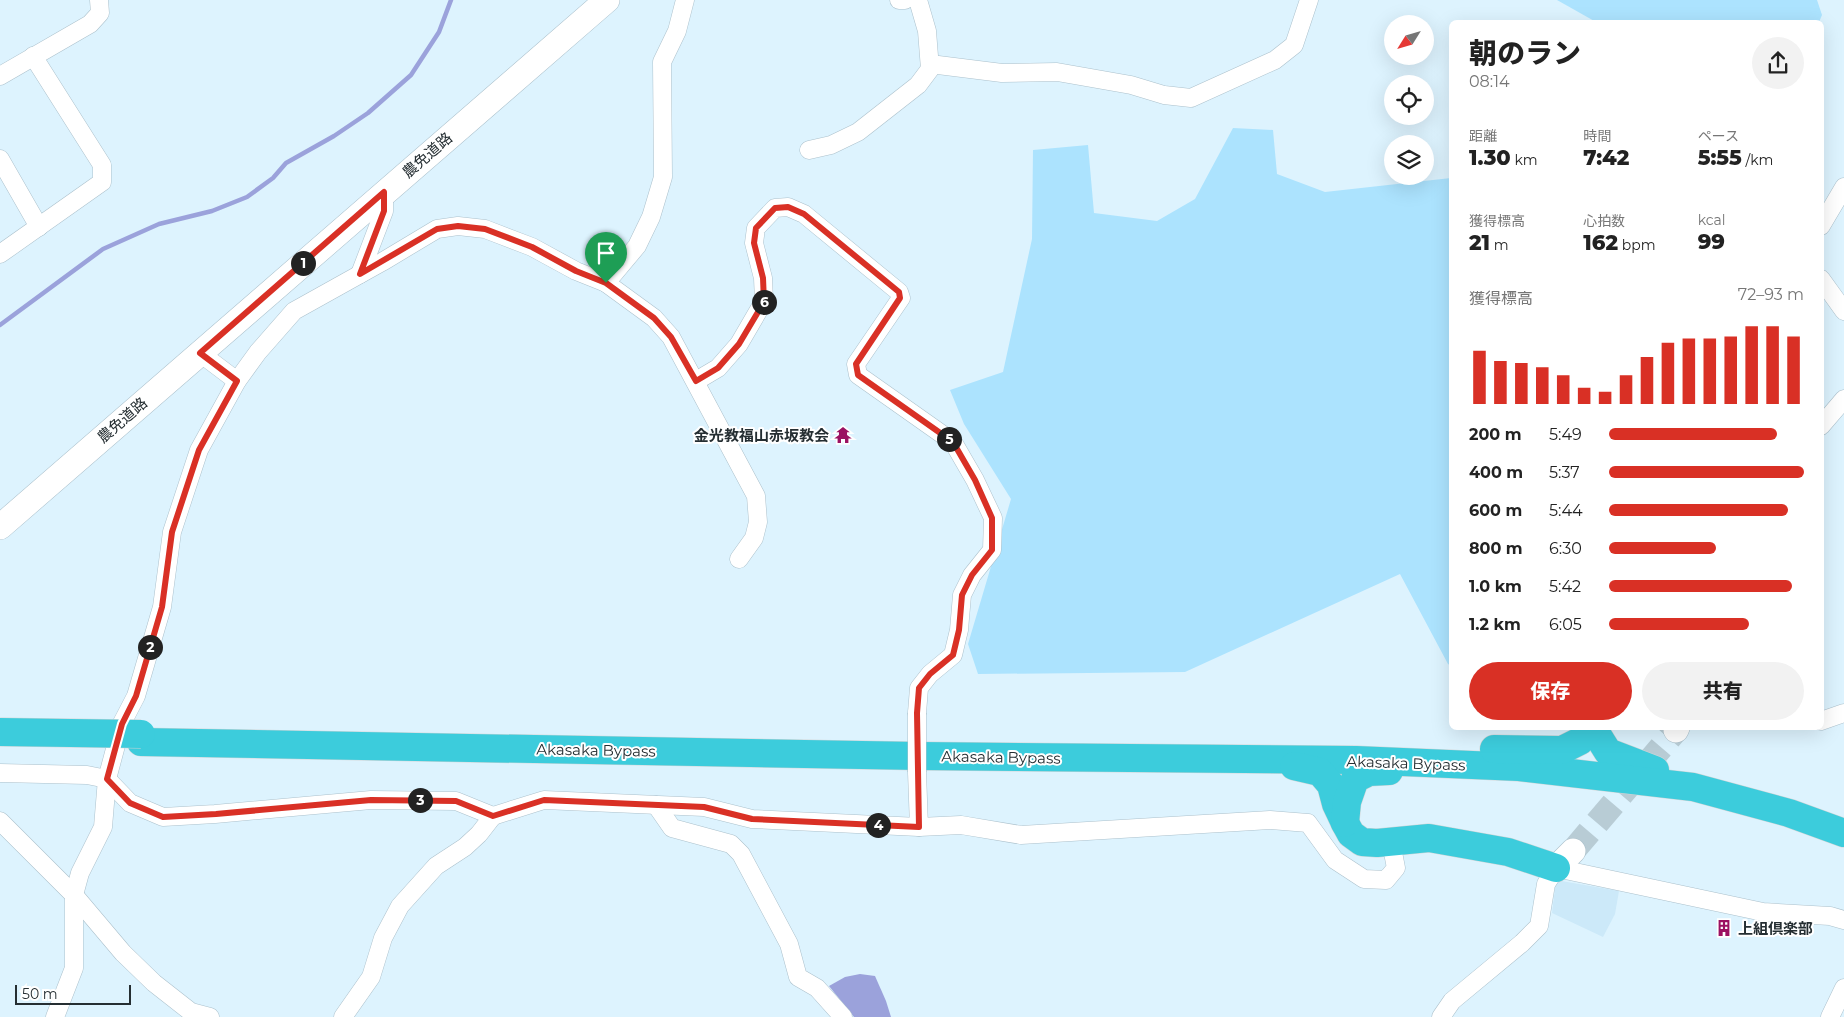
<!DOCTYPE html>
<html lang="ja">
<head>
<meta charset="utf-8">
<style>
  body { margin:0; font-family:Montserrat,"Noto Sans JP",sans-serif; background:#f2f2f2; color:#222; height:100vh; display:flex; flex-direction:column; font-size:19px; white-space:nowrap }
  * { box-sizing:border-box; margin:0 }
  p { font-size:16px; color:#767676 }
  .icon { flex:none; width:28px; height:28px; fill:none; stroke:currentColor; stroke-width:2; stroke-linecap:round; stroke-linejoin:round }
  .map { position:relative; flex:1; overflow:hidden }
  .drawer { position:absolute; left:1449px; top:20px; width:375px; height:710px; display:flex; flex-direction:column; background:#fff; border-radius:8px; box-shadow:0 5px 20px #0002 }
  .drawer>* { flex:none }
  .needle { width:32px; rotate:233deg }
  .fabs { position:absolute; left:1384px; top:15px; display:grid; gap:10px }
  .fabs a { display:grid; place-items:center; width:50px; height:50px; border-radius:50%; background:#fff; box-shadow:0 5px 20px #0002; font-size:25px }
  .scale { position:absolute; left:15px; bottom:12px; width:116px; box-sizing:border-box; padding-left:5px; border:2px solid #252e32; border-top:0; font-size:14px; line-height:18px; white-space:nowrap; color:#252e32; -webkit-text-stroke:4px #fff; paint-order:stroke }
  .pin { position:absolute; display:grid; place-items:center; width:42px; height:42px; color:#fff; margin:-51px -21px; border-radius:50% 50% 50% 0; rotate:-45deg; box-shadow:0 0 5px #0007 }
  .pin .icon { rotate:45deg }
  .km { position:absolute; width:25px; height:25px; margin:-12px; border-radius:50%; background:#222; color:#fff; font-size:14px; line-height:25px; text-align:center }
  .round { display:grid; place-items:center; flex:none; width:52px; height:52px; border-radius:26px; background:#f2f2f2 }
  .overview { display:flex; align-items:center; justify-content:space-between; height:85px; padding:0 20px }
  h1 { font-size:28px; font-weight:800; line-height:38px }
  .stats { display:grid; grid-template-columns:repeat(3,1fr); gap:8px; height:85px; padding:5px 20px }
  .stats div { display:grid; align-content:center }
  .stats b { font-size:21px; font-weight:800 }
  .stats small { font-size:14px; font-weight:400 }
  .stats p { font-size:14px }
  .chart { height:140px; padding:10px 20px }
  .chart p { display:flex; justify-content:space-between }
  .chart svg { width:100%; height:90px; margin-top:5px; stroke:#d93025; stroke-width:6 }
  .action { display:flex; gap:10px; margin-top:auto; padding:10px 20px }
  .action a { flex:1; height:58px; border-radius:30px; background:#d93025; color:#fff; font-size:20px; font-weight:800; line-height:58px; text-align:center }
  .action a+a { background:#f2f2f2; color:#222 }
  ul { padding:0 20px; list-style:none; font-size:16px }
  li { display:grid; grid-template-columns:80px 60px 1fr; align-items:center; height:38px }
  li i { height:12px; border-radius:6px; background:#d93025 }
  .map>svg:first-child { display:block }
  .built { fill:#cce9f9 }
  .green { fill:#ace3fe }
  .water { fill:#9ba2db }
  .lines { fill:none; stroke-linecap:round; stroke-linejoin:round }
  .stream { stroke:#9ba2db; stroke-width:4.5 }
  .secondary-tunnel { stroke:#b8ccd5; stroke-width:25; stroke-dasharray:25 12; stroke-linecap:butt }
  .street-casing { stroke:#acc1cc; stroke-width:19 }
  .secondary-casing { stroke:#acc1cc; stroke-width:26 }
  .highway-casing { stroke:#d3d5d6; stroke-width:29 }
  .street { stroke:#fff; stroke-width:18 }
  .secondary { stroke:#fff; stroke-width:25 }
  .highway { stroke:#3cccdc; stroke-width:28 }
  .street-bridge-casing { stroke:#acc1cc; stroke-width:19; stroke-linecap:butt }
  .highway-bridge-casing { stroke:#d3d5d6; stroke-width:29; stroke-linecap:butt }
  .street-bridge { stroke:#fff; stroke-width:18 }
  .highway-bridge { stroke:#3cccdc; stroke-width:28 }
  .route-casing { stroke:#fff; stroke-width:10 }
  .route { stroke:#d93025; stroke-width:6 }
  .labels { text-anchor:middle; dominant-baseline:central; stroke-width:4; stroke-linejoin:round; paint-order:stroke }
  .street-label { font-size:15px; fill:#252e32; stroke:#fff }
  .poi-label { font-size:15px; font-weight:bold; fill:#252e32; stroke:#fff; text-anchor:end }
</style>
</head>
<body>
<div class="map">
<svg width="1844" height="1017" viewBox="0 0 1844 1017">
  <rect width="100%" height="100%" fill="#ddf3fe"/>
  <!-- built -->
  <path class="built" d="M1556 880 1619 891 1615 914 1603 937 1552 913Z"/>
  <!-- green -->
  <g class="green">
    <path d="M1557 0H1817L1822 15 1819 22H1596Z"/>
    <path d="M1233 128 1273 130 1277 174 1325 192 1451 178V666L1448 664 1400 574 1185 672 978 674 968 644 1011 499 964 424 950 390 1003 372 1032 239 1033 150 1088 145 1094 213 1157 221 1195 199Z"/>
  </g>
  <!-- water -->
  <path class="water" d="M860 974 875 976 886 1001 891 1017H854L829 986 845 977Z"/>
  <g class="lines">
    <!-- stream -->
    <path class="stream" d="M0 325 103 249 159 224 212 211 247 197 273 178 286 163 334 136 368 113 411 75 439 32 451 0"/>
    <!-- secondary-tunnel -->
    <path class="secondary-tunnel" d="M1573 851 1676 730"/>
    <!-- street casing -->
    <g class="street-casing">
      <g id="street">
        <path d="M899 0H905"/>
        <path d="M930 64 1002 73 1057 72 1131 85 1164 95 1191 98 1275 60 1294 45 1309 0"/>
        <path d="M0 76 90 24 100 13 99 0"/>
        <path d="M809 150 831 145 858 132 918 85 930 69 927 31 918 0"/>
        <path d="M0 159 39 227"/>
        <path d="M1821 226 1844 187"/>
        <path d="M0 254 102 182V165L33 56"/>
        <path d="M360 274 384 211V192"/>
        <path d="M1821 279 1844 311"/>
        <path d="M606 283 637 246 651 217 663 177 662 62 677 31 685 0"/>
        <path d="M200 353 237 381"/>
        <path d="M696 381 718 368 739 344 764 301 763 278 754 243 756 228 775 208 788 207 804 214 899 292 901 298 856 364 858 375 953 442 975 480 993 518 992 550 972 575 962 595 959 630 953 655 930 674 919 688 917 713"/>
        <path d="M1821 426 1844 399"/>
        <path d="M1821 721 1844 713"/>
        <path d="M917 772 919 827"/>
        <path d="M0 773 87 775 107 779 130 803 163 817 215 814 371 800 456 801 493 816 544 800 704 807 752 819 919 827 961 825 1021 835 1270 820 1308 823 1335 860 1364 879 1386 880 1396 868 1391 842"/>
        <path d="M656 805 672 828 731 844 741 854 789 944 798 977 817 988 843 1017"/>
        <path d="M0 821 74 895 123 953 154 983 191 1012 210 1017"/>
        <path d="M55 1017 74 968V895L80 873 103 827 107 779 122 723 136 696 162 607 172 532 199 450 237 381 258 352 294 311 382 262 437 229 458 226 485 229 532 247 576 271 606 283 654 318 671 337 756 496 758 522 754 538 739 559"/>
        <path d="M343 1017 371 977 383 938 400 906 436 866 465 847 479 834 493 816"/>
        <path d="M1441 1017 1452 1001 1522 943 1539 926 1546 884 1556 868 1763 912 1830 916 1844 920"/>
        <path d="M1830 1017 1844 988"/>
      </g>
    </g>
    <!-- secondary casing -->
    <g class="secondary-casing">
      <g id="secondary">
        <path d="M0 527 607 0"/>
        <path d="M1676 730 1677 728"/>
        <path d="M1556 868 1573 851"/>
      </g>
    </g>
    <!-- highway casing -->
    <g class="highway-casing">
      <g id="highway">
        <path d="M1593 728 1608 752 1655 770"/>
        <path d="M141 742 919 756 1356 760 1519 767 1693 787 1789 813 1844 833"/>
        <path d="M1494 749 1562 750 1580 741 1589 728"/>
        <path d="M1294 766 1320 772 1331 785 1336 804 1345 823 1351 834 1362 842 1377 843 1429 838 1508 852 1556 868"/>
        <path d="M1345 823 1347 802 1355 779 1369 772 1389 771"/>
      </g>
    </g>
    <!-- street -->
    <use href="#street" class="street"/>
    <!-- secondary -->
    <use href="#secondary" class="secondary"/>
    <!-- highway -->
    <use href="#highway" class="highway"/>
    <!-- street-bridge casing -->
    <g class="street-bridge-casing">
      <path id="street-bridge" d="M917 713V772"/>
    </g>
    <!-- highway-bridge casing -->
    <g class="highway-bridge-casing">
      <path id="highway-bridge" d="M0 732 141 734"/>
    </g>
    <!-- street-bridge -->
    <use href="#street-bridge" class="street-bridge"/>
    <!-- highway-bridge -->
    <use href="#highway-bridge" class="highway-bridge"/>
  </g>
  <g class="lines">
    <!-- route casing -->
    <g class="route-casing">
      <path id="route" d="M384 192V211L360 274 437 229 458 226 485 229 532 247 576 271 606 283 654 318 671 337 696 381 718 368 739 344 764 302 763 278 754 243 756 228 775 208 788 207 804 214 899 292 900 298 856 364 858 375 953 442 975 480 992 518V550L972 575 962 595 959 630 953 655 930 674 919 688 917 713 919 827 752 819 704 807 544 800 493 816 456 801 371 800 216 814 163 817 130 803 107 779 122 724 136 696 162 607 172 532 199 450 237 381 200 353Z"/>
    </g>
    <!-- route -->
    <use href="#route" class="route"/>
  </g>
  <!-- icons -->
  <defs>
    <g id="temple-bare" transform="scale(1.35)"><path d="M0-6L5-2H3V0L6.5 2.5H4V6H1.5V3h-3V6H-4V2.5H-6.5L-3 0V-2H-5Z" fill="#9b1162" stroke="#fff" stroke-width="2.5" paint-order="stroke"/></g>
    <g id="building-bare" transform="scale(1.35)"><path d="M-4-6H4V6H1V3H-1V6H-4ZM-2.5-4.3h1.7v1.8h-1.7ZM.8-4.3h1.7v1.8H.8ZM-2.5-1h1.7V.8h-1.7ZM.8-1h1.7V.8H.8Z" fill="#9b1162" stroke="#fff" stroke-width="2.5" paint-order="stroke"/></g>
  </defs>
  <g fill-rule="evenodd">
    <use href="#temple-bare" x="843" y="435"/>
    <use href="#building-bare" x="1724" y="928"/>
  </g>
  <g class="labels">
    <!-- street labels -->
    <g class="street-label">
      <text transform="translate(427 155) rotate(-41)">農免道路</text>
      <text transform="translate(122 420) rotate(-41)">農免道路</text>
      <text transform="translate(596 750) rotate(1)">Akasaka Bypass</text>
      <text transform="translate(1001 757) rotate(1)">Akasaka Bypass</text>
      <text transform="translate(1406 763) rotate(2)">Akasaka Bypass</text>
    </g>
    <!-- poi labels -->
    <g class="poi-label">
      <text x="829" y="435">金光教福山赤坂教会</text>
      <text x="1738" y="928" text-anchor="start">上組倶楽部</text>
    </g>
  </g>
</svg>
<div class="fabs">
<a><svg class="needle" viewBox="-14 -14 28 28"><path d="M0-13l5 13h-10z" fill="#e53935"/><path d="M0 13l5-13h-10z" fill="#767676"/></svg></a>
<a><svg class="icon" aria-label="locate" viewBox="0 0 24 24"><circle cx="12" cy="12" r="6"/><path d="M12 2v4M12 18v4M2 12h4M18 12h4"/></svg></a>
<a><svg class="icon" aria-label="layers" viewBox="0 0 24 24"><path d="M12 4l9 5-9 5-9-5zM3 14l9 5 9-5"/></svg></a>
</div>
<div class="scale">50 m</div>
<div class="pin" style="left:606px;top:283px;background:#1e9e55"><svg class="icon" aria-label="arrive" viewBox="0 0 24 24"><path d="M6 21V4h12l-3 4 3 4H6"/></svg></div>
<b class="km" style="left:303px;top:263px">1</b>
<b class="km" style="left:150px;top:647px">2</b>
<b class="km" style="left:420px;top:800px">3</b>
<b class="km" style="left:878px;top:825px">4</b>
<b class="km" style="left:949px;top:439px">5</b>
<b class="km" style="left:764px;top:302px">6</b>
<section class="drawer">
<div class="overview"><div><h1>朝のラン</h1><p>08:14</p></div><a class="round"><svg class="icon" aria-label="share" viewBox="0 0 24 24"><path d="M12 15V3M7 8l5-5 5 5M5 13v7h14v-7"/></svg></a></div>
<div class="stats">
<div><p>距離</p><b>1.30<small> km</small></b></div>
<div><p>時間</p><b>7:42</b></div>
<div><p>ペース</p><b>5:55<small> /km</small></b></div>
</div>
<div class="stats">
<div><p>獲得標高</p><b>21<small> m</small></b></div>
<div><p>心拍数</p><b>162<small> bpm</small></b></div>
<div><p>kcal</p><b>99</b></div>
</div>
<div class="chart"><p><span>獲得標高</span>72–93 m</p>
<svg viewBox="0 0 160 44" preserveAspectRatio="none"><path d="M5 44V18M15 44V23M25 44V24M35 44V26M45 44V30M55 44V36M65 44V38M75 44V30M85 44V21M95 44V14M105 44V12M115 44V12M125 44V11M135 44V6M145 44V6M155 44V11"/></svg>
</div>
<ul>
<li><b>200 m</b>5:49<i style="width:86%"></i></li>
<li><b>400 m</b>5:37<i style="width:100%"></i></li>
<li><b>600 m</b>5:44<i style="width:92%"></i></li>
<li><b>800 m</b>6:30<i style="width:55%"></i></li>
<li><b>1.0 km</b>5:42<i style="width:94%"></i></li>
<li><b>1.2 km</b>6:05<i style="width:72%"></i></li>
</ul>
<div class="action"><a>保存</a><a>共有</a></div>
</section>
</div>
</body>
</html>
